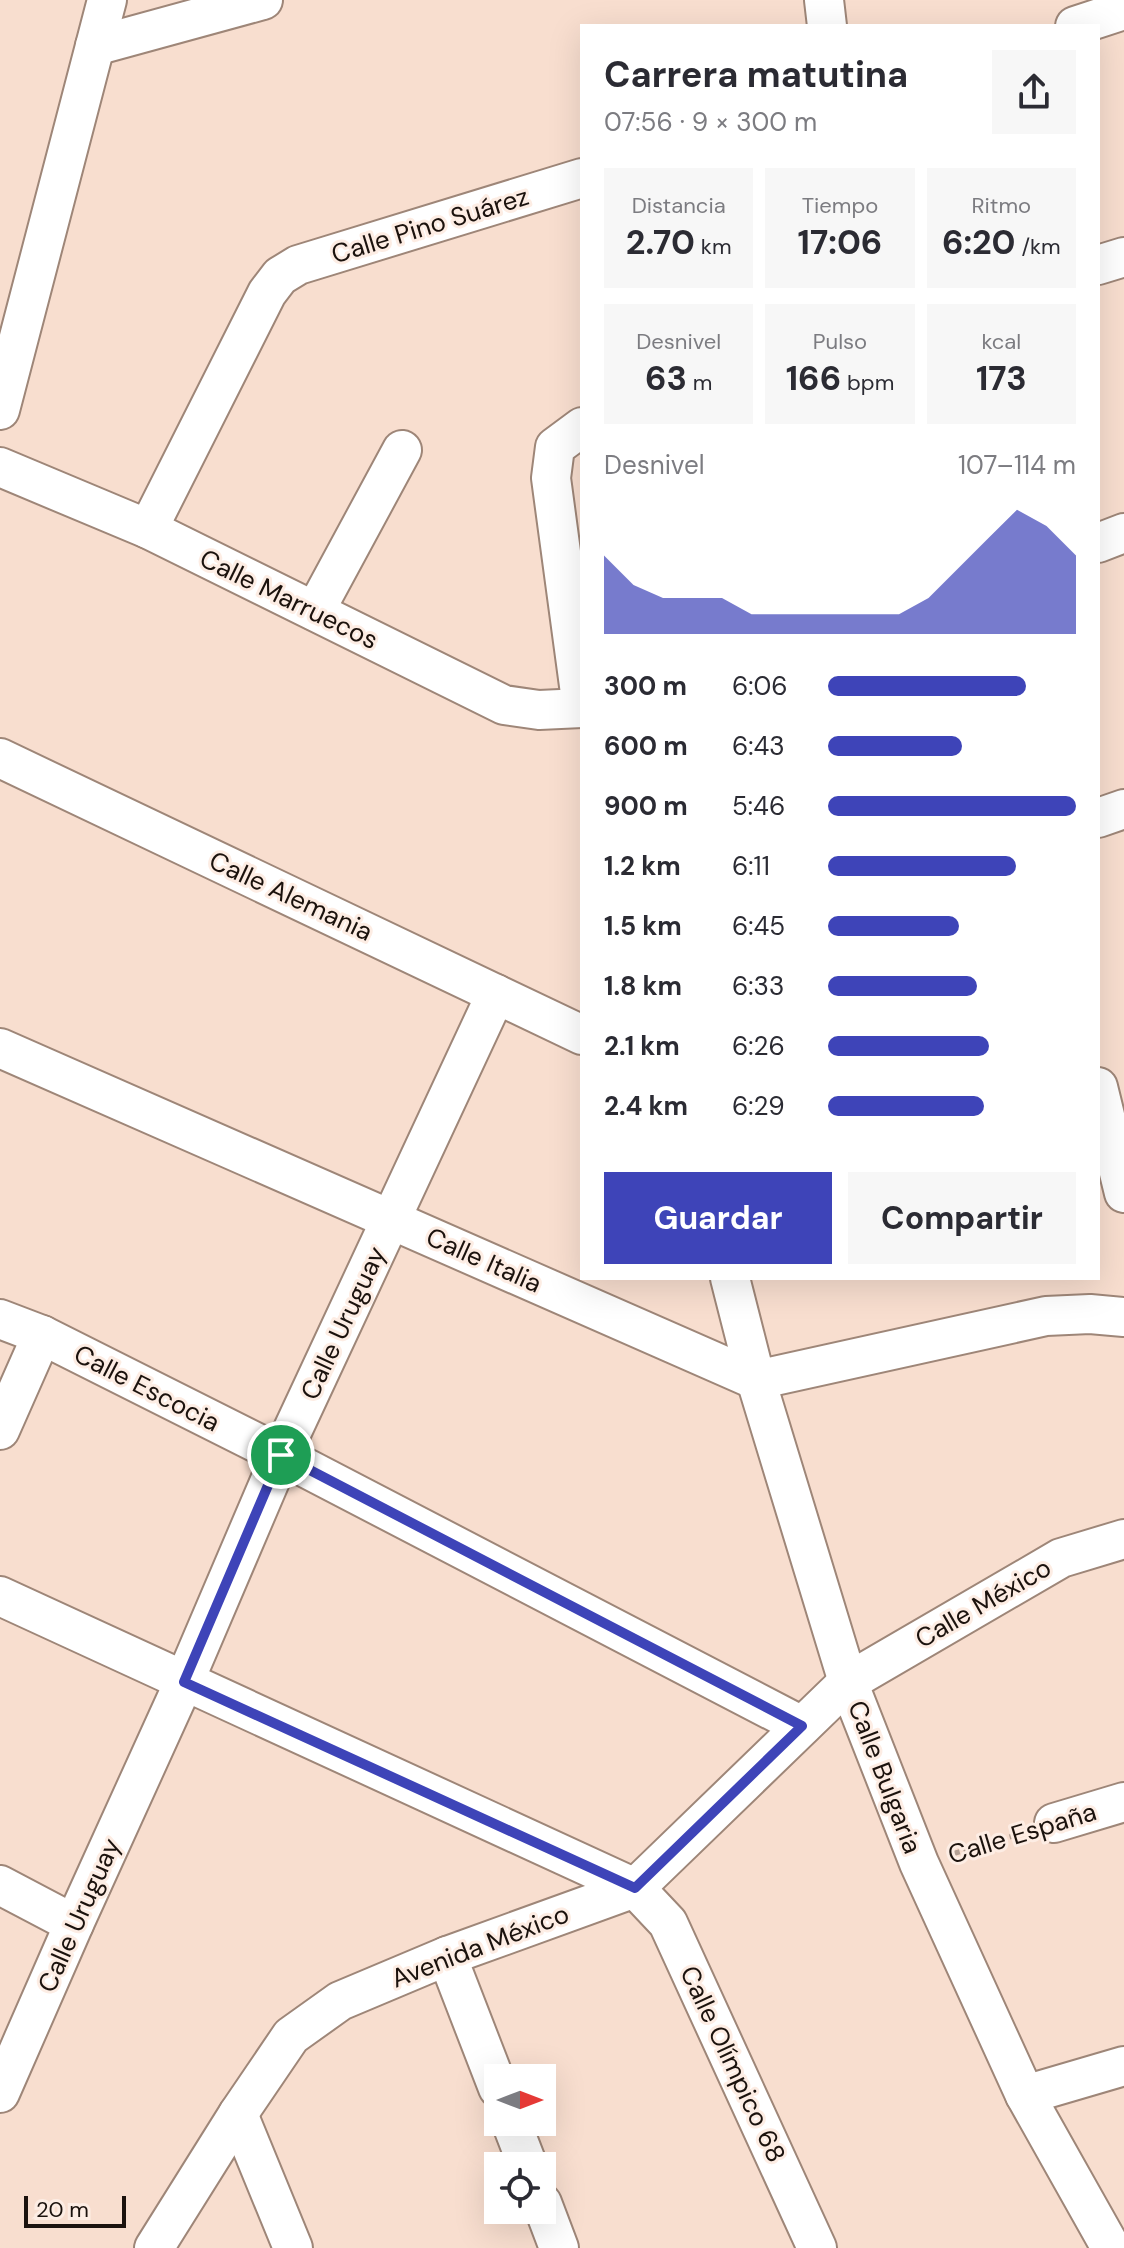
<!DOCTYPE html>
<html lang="es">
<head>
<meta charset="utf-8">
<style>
  body { margin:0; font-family:"DM Sans",sans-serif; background:#f7f7f7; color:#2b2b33; height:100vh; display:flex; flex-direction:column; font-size:30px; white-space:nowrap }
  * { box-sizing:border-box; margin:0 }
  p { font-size:26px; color:#7c7c81 }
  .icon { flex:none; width:44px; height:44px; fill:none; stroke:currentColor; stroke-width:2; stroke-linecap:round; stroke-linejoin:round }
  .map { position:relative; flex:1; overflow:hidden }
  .side { position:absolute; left:580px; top:24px; width:520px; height:1256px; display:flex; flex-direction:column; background:#fff; border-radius:0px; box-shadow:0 8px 32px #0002 }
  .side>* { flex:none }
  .needle { width:52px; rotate:90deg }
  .fabs { position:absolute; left:484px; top:2064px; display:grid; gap:16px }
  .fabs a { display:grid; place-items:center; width:72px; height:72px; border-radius:0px; background:#fff; box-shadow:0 8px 32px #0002; font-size:40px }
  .scale { position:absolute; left:24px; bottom:20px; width:102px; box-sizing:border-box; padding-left:8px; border:4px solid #1b120d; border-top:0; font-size:22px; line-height:28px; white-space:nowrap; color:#1b120d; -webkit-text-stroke:6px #fdede4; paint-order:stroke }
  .pin { position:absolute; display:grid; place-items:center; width:68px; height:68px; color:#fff; margin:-34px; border:4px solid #fff; border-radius:50%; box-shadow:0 2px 8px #0007 }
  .round { display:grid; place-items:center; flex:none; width:84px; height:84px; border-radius:0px; background:#f7f7f7 }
  .headline { display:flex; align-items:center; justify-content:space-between; height:136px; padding:0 24px }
  h1 { font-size:36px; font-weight:700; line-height:60px }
  .figures { display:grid; grid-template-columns:repeat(3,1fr); gap:12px; height:136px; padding:8px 24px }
  .figures div { display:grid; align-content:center; border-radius:0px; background:#f7f7f7; text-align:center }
  .figures b { font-size:34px; font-weight:700 }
  .figures small { font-size:22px; font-weight:400 }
  .figures p { font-size:22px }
  .chart { height:224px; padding:16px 24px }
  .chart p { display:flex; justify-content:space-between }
  .chart svg { width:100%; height:144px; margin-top:8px; fill:#3e44b8; opacity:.7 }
  .action { display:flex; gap:16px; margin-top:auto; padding:16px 24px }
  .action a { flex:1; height:92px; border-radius:0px; background:#3e44b8; color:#fff; font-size:32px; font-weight:700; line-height:92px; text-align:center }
  .action a+a { background:#f7f7f7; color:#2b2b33 }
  ul { padding:0 24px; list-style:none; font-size:26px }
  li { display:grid; grid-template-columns:128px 96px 1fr; align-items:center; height:60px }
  li i { height:20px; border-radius:10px; background:#3e44b8 }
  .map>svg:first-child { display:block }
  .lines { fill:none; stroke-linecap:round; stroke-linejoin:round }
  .minor-casing { stroke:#9e8678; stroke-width:42 }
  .path { stroke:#b4a094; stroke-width:5; stroke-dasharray:8 4; stroke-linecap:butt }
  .minor { stroke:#fff; stroke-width:38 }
  .route-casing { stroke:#fff; stroke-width:16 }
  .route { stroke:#3e44b8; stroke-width:10 }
  .labels { text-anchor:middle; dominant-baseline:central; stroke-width:6; stroke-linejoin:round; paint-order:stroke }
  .street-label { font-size:26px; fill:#1b120d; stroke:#fdede4 }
</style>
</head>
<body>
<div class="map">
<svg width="1124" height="2248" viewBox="0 0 1124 2248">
  <rect width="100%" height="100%" fill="#f8decf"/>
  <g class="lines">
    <!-- minor casing -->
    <g class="minor-casing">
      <g id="minor">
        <path d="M824 0 827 26"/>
        <path d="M1075 26 1124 10"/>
        <path d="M95 46 263 0"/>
        <path d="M1098 265 1124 257"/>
        <path d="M0 410 107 0"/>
        <path d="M582 427 555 447 551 478 582 708"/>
        <path d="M0 467 148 529 504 705 539 710 582 708"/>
        <path d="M148 529 267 293 280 276 298 265 582 178"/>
        <path d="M1098 543 1124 533"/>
        <path d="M315 611 402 450"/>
        <path d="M0 758 582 1035"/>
        <path d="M1098 818 1124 809"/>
        <path d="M0 1048 756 1380 1046 1316 1090 1314 1124 1317"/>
        <path d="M1098 1087 1124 1193"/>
        <path d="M730 1278 756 1380 848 1682 919 1863 1025 2095 1111 2248"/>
        <path d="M0 1319 42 1335 281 1455 802 1726"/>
        <path d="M0 1430 42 1335"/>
        <path d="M0 1596 635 1888 668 1923 817 2248"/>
        <path d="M1054 1823 1124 1802"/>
        <path d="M0 1885 74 1924"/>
        <path d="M447 1956 498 2088"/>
        <path d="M0 2093 74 1924 184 1682 281 1455 496 994"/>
        <path d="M1025 2095 1124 2066"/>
        <path d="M238 2114 293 2248"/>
        <path d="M511 2122 528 2166"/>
        <path d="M542 2203 559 2248"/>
        <path d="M154 2248 238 2114 291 2036 340 2001 447 1956 635 1888 848 1682 1061 1558 1124 1539"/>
      </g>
    </g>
    <!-- path -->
    <path class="path" d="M952 1854 1023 1833"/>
    <!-- minor -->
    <use href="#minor" class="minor"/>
  </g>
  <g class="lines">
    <!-- route casing -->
    <g class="route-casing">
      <path id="route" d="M281 1455 802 1726 635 1888 184 1682Z"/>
    </g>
    <!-- route -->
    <use href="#route" class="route"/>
  </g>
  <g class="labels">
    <!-- street labels -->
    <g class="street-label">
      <text transform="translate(430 225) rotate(-17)">Calle Pino Suárez</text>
      <text transform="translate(289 599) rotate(26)">Calle Marruecos</text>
      <text transform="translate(291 896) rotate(25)">Calle Alemania</text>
      <text transform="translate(484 1260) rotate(24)">Calle Italia</text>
      <text transform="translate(343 1323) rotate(-65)">Calle Uruguay</text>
      <text transform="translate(147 1388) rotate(27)">Calle Escocia</text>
      <text transform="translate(983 1603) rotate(-30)">Calle México</text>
      <text transform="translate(885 1777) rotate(69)">Calle Bulgaria</text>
      <text transform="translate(1022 1833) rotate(-17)">Calle España</text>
      <text transform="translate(79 1915) rotate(-66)">Calle Uruguay</text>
      <text transform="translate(480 1946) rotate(-21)">Avenida México</text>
      <text transform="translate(733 2064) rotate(65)">Calle Olímpico 68</text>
    </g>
  </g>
</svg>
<div class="fabs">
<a><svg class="needle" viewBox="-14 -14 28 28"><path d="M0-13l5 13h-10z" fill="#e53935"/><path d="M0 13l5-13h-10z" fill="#7c7c81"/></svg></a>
<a><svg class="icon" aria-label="locate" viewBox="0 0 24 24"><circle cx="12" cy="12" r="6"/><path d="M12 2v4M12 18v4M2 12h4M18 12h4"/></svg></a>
</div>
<div class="scale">20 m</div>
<div class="pin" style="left:281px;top:1455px;background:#1e9e55"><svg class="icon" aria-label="arrive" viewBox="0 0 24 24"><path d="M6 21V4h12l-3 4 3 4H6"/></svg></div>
<section class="side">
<div class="headline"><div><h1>Carrera matutina</h1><p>07:56 · 9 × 300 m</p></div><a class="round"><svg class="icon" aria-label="share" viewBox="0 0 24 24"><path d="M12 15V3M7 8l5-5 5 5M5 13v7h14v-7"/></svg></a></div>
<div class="figures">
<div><p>Distancia</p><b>2.70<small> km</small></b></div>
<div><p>Tiempo</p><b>17:06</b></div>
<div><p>Ritmo</p><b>6:20<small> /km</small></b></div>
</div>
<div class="figures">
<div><p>Desnivel</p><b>63<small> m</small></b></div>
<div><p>Pulso</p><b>166<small> bpm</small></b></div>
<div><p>kcal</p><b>173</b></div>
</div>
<div class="chart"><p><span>Desnivel</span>107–114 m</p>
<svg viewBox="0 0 160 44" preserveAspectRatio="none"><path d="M0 44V20L10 29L20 33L30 33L40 33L50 38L60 38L70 38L80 38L90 38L100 38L110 33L120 24L130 15L140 6L150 11L160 20V44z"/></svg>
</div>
<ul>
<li><b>300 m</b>6:06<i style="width:80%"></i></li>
<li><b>600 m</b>6:43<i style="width:54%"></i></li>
<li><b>900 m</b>5:46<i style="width:100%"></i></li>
<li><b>1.2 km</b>6:11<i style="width:76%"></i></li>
<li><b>1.5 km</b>6:45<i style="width:53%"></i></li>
<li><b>1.8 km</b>6:33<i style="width:60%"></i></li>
<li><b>2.1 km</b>6:26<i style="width:65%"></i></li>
<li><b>2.4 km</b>6:29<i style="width:63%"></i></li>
</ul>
<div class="action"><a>Guardar</a><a>Compartir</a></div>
</section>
</div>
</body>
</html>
